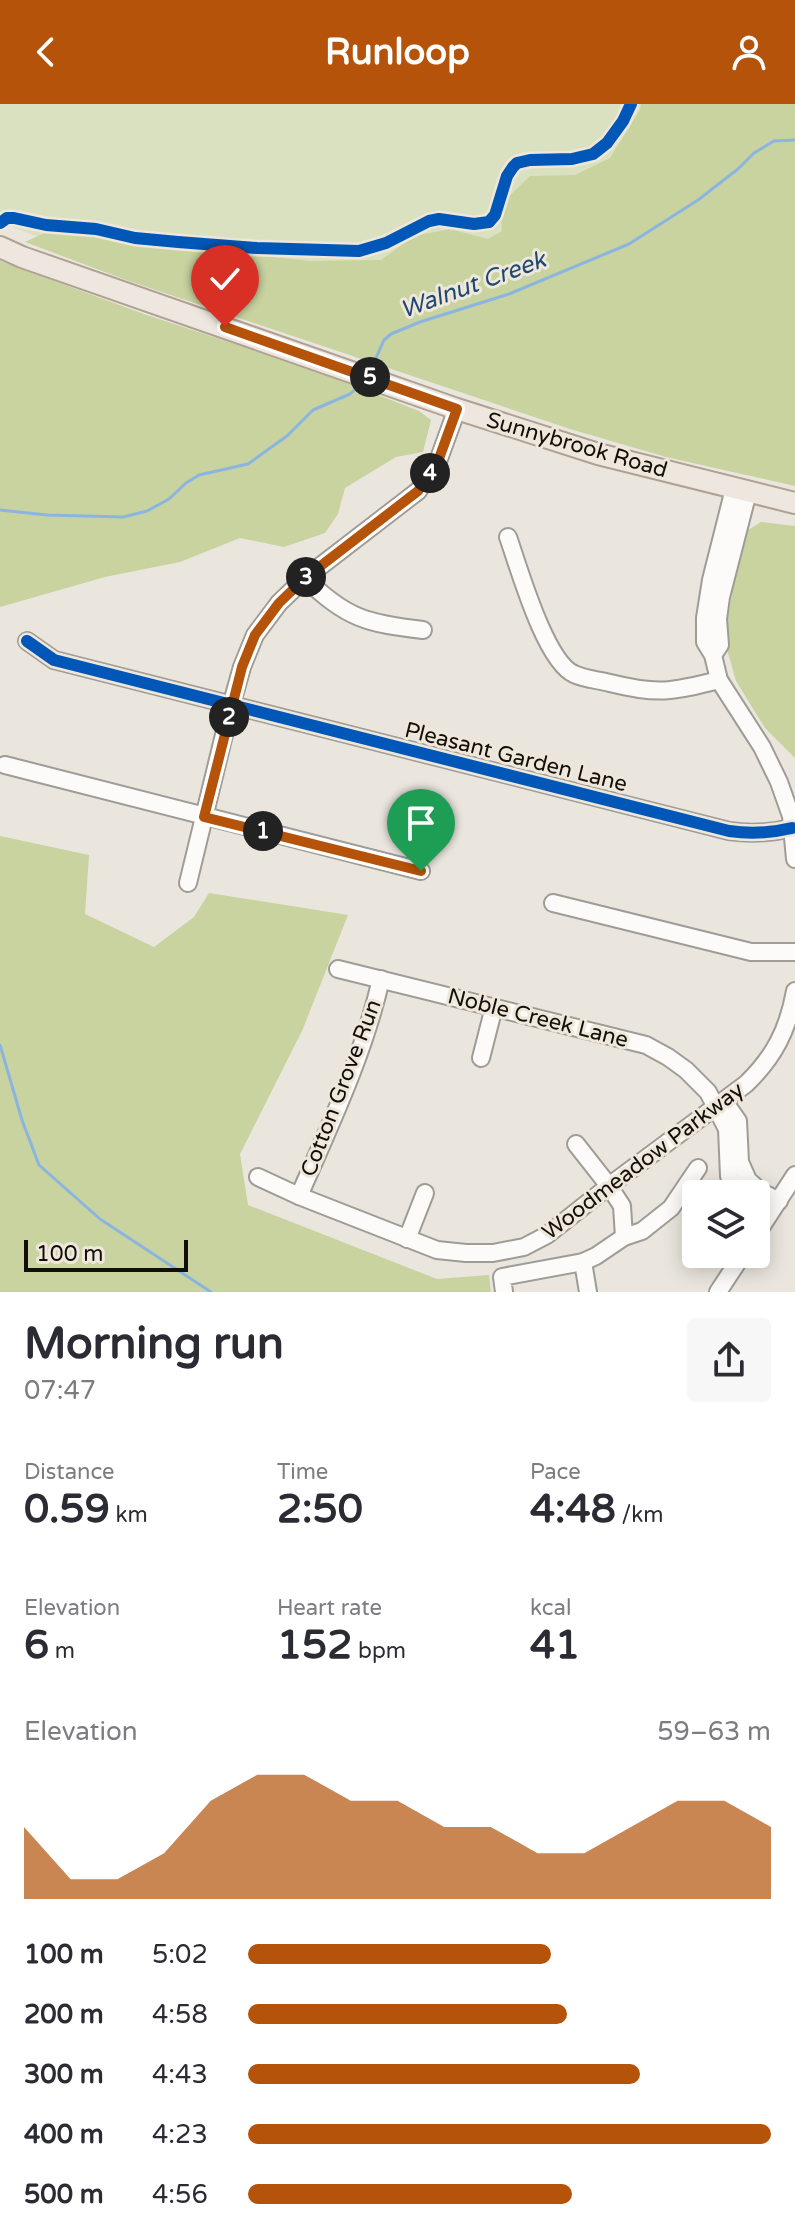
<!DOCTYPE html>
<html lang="en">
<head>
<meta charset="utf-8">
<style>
  body { margin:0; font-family:"Varela Round",sans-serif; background:#f7f7f7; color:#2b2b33; height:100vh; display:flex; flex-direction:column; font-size:30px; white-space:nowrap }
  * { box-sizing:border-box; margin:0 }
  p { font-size:26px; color:#7c7c81 }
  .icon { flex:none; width:44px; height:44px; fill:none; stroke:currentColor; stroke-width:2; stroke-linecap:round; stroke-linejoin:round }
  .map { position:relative; height:1188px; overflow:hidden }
  .panel { display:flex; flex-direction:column; background:#fff; flex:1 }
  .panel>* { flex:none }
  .buttons { position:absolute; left:682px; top:1076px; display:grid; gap:16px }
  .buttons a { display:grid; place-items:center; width:88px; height:88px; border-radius:8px; background:#fff; box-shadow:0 4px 20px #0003; font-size:40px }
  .scale { position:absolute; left:24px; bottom:20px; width:164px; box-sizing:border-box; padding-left:8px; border:4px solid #120f0b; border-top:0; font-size:22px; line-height:28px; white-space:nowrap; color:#120f0b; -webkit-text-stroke:6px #eee7da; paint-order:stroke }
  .pin { position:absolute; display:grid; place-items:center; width:68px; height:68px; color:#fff; margin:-82px -34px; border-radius:50% 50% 50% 0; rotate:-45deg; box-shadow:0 0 8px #0007 }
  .pin .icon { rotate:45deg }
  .km { position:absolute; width:40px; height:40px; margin:-20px; border-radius:50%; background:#222; color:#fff; font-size:22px; line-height:40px; text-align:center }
  .round { display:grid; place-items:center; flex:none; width:84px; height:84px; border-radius:8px; background:#f7f7f7 }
  .head { display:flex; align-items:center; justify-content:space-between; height:136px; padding:0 24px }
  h1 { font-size:44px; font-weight:700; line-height:60px }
  .figures { display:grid; grid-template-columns:repeat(3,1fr); gap:12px; height:136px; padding:8px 24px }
  .figures div { display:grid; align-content:center }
  .figures b { font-size:40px; font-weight:700 }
  .figures small { font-size:22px; font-weight:400 }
  .figures p { font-size:22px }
  .chart { height:224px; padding:16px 24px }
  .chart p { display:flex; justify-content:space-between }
  .chart svg { width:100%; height:144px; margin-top:8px; fill:#b45309; opacity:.7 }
  ul { padding:0 24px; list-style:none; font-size:26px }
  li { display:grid; grid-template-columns:128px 96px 1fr; align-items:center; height:60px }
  li i { height:20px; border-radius:10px; background:#b45309 }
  header { display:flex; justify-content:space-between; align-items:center; height:104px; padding:0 24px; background:#b45309; color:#fff; font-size:36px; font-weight:700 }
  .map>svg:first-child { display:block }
  .green { fill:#dae1c1 }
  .forest { fill:#c8d3a0 }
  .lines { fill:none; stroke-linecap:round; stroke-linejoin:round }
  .stream { stroke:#8bb5df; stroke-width:3 }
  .minor-casing { stroke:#9f9c96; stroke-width:20 }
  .major-casing { stroke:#b0a293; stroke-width:24 }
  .minor { stroke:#fcfbfa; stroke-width:16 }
  .major { stroke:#eee7df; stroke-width:20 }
  .cycleway-casing { stroke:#eee7da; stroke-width:17 }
  .cycleway { stroke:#0057b8; stroke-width:12 }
  .route-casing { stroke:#fff; stroke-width:16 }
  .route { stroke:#b45309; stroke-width:10 }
  .labels { text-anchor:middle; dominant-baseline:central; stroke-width:6; stroke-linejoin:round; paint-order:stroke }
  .street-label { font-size:22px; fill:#120f0b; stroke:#eee7da }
  .water-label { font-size:24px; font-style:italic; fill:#1c4872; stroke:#eee7da }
</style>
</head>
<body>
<header><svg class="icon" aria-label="back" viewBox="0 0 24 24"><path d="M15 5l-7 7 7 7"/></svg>Runloop<svg class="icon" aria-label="person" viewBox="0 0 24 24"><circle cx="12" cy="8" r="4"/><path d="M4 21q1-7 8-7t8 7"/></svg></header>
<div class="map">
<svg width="795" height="1188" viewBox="0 0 795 1188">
  <rect width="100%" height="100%" fill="#eae6de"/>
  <!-- green -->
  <path class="green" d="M0 0H795L569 163 97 156 0 118Z"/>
  <!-- forest -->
  <g class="forest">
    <path d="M641 0H795V382L666 353 570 325 126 176 25 138 51 126 120 137 310 157 381 156 414 132 450 125 488 135 502 127 500 101 530 72 575 71 610 54 640 6Z"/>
    <path d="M0 157 144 210 330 272 419 307 431 316 423 348 396 353 345 384 338 410 325 429 284 443 240 434 180 458 105 473 0 503Z"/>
    <path d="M761 418 795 422V654L765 624 736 577 727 545V517L743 429Z"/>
    <path d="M0 732 89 751 85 810 154 843 194 813 209 789 348 811 302 927 240 1050 248 1101 437 1175 489 1171 491 1188H0Z"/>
  </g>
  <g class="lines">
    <!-- stream -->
    <g class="stream">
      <path d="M371 265 384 236 391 230 420 218 509 190 629 140 698 96 738 65 754 49 774 37 795 36"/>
      <path d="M0 406 47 411 123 413 147 407 169 395 186 379 199 371 248 360 287 332 313 306 350 290 360 281"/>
      <path d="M0 941 22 1016 39 1061 100 1115 211 1188"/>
    </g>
    <!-- minor casing -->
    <g class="minor-casing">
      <g id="minor">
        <path d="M734 385 711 476 705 514V538L713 551 719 576 762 643 779 678 791 712 795 755"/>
        <path d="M508 433C519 464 545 557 574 570 584 575 599 576 610 579 658 591 671 588 719 576"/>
        <path d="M305 474C345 514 368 520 423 526"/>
        <path d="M27 537 54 556 729 727C750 730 771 729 792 724"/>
        <path d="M713 551 720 541 718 515 721 493 748 388"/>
        <path d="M5 661 421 767"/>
        <path d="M188 779 231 602 242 563 255 531 279 499 305 474 418 387 437 360 457 305"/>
        <path d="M553 799 751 848H795"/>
        <path d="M338 865 646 941 668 953 686 966 708 988 727 1025 729 1072 731 1077 748 1090"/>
        <path d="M481 954 494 903"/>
        <path d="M724 997 738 1017 740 1058 748 1076 760 1087 779 1097"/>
        <path d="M576 1040 609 1082 622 1102 624 1133"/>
        <path d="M258 1073 299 1092 437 1146 466 1149H493L524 1143 547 1131 609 1082 746 980C774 953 788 926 795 887"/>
        <path d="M299 1092C330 1021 364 950 381 875"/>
        <path d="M756 1131 795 1071"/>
        <path d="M407 1135 425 1089"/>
        <path d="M583 1158 588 1188"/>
        <path d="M504 1188 502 1173 583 1158 596 1152 624 1133 642 1127 671 1104 698 1064"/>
        <path d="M718 1188 743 1150"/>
      </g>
    </g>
    <!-- major casing -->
    <g class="major-casing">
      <path id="major" d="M0 143 22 153 457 305 598 350 795 399"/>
    </g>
    <!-- minor -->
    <use href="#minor" class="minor"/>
    <!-- major -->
    <use href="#major" class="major"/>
    <!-- cycleway casing -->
    <g class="cycleway-casing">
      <g id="cycleway">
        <path d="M0 119 7 114H14L46 121 96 125 135 134 178 138 257 144 359 147 386 139 429 117 439 115 474 120 489 118 495 111 507 72 513 63 517 59 530 56 572 55 593 50 607 39 623 17 631 0"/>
        <path d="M27 537 54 556 729 727C750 730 771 729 792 724"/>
      </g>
    </g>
    <!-- cycleway -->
    <use href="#cycleway" class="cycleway"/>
  </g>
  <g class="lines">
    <!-- route casing -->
    <g class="route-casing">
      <path id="route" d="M225 223 457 305 437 360 418 387 305 474 279 499 255 531 242 563 204 713 421 767"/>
    </g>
    <!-- route -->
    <use href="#route" class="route"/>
  </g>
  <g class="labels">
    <!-- street labels -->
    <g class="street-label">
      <text transform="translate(577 341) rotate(16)">Sunnybrook Road</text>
      <text transform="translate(516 653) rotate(14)">Pleasant Garden Lane</text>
      <text transform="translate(538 914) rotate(14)">Noble Creek Lane</text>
      <text transform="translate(341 984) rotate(-69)">Cotton Grove Run</text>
      <text transform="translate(643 1057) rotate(-37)">Woodmeadow Parkway</text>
    </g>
    <!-- water labels -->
    <g class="water-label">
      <text transform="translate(473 181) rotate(-20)">Walnut Creek</text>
    </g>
  </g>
</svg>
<div class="buttons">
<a><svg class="icon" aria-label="layers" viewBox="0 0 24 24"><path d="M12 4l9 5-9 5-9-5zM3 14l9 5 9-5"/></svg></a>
</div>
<div class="scale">100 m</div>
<div class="pin" style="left:421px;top:767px;background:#1e9e55"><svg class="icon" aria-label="arrive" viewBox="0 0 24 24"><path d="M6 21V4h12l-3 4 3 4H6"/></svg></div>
<div class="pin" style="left:225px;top:223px;background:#d93025"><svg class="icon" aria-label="check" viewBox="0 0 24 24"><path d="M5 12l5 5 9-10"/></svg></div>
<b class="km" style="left:263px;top:727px">1</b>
<b class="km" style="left:229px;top:613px">2</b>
<b class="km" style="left:306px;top:473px">3</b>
<b class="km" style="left:430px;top:369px">4</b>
<b class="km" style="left:370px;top:273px">5</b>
</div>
<section class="panel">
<div class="head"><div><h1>Morning run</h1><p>07:47</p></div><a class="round"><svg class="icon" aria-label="share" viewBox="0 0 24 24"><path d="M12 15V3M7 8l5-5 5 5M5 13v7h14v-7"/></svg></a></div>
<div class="figures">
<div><p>Distance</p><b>0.59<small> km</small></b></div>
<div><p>Time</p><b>2:50</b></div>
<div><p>Pace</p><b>4:48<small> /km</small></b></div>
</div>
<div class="figures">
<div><p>Elevation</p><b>6<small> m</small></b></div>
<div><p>Heart rate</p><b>152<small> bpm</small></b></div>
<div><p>kcal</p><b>41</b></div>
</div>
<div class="chart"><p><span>Elevation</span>59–63 m</p>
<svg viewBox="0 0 160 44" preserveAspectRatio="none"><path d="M0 44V22L10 38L20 38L30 30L40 14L50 6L60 6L70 14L80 14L90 22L100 22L110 30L120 30L130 22L140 14L150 14L160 22V44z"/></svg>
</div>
<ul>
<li><b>100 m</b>5:02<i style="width:58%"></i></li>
<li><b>200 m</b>4:58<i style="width:61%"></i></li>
<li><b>300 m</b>4:43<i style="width:75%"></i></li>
<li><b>400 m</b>4:23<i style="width:100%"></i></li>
<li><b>500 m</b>4:56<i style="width:62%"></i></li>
</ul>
</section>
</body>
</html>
